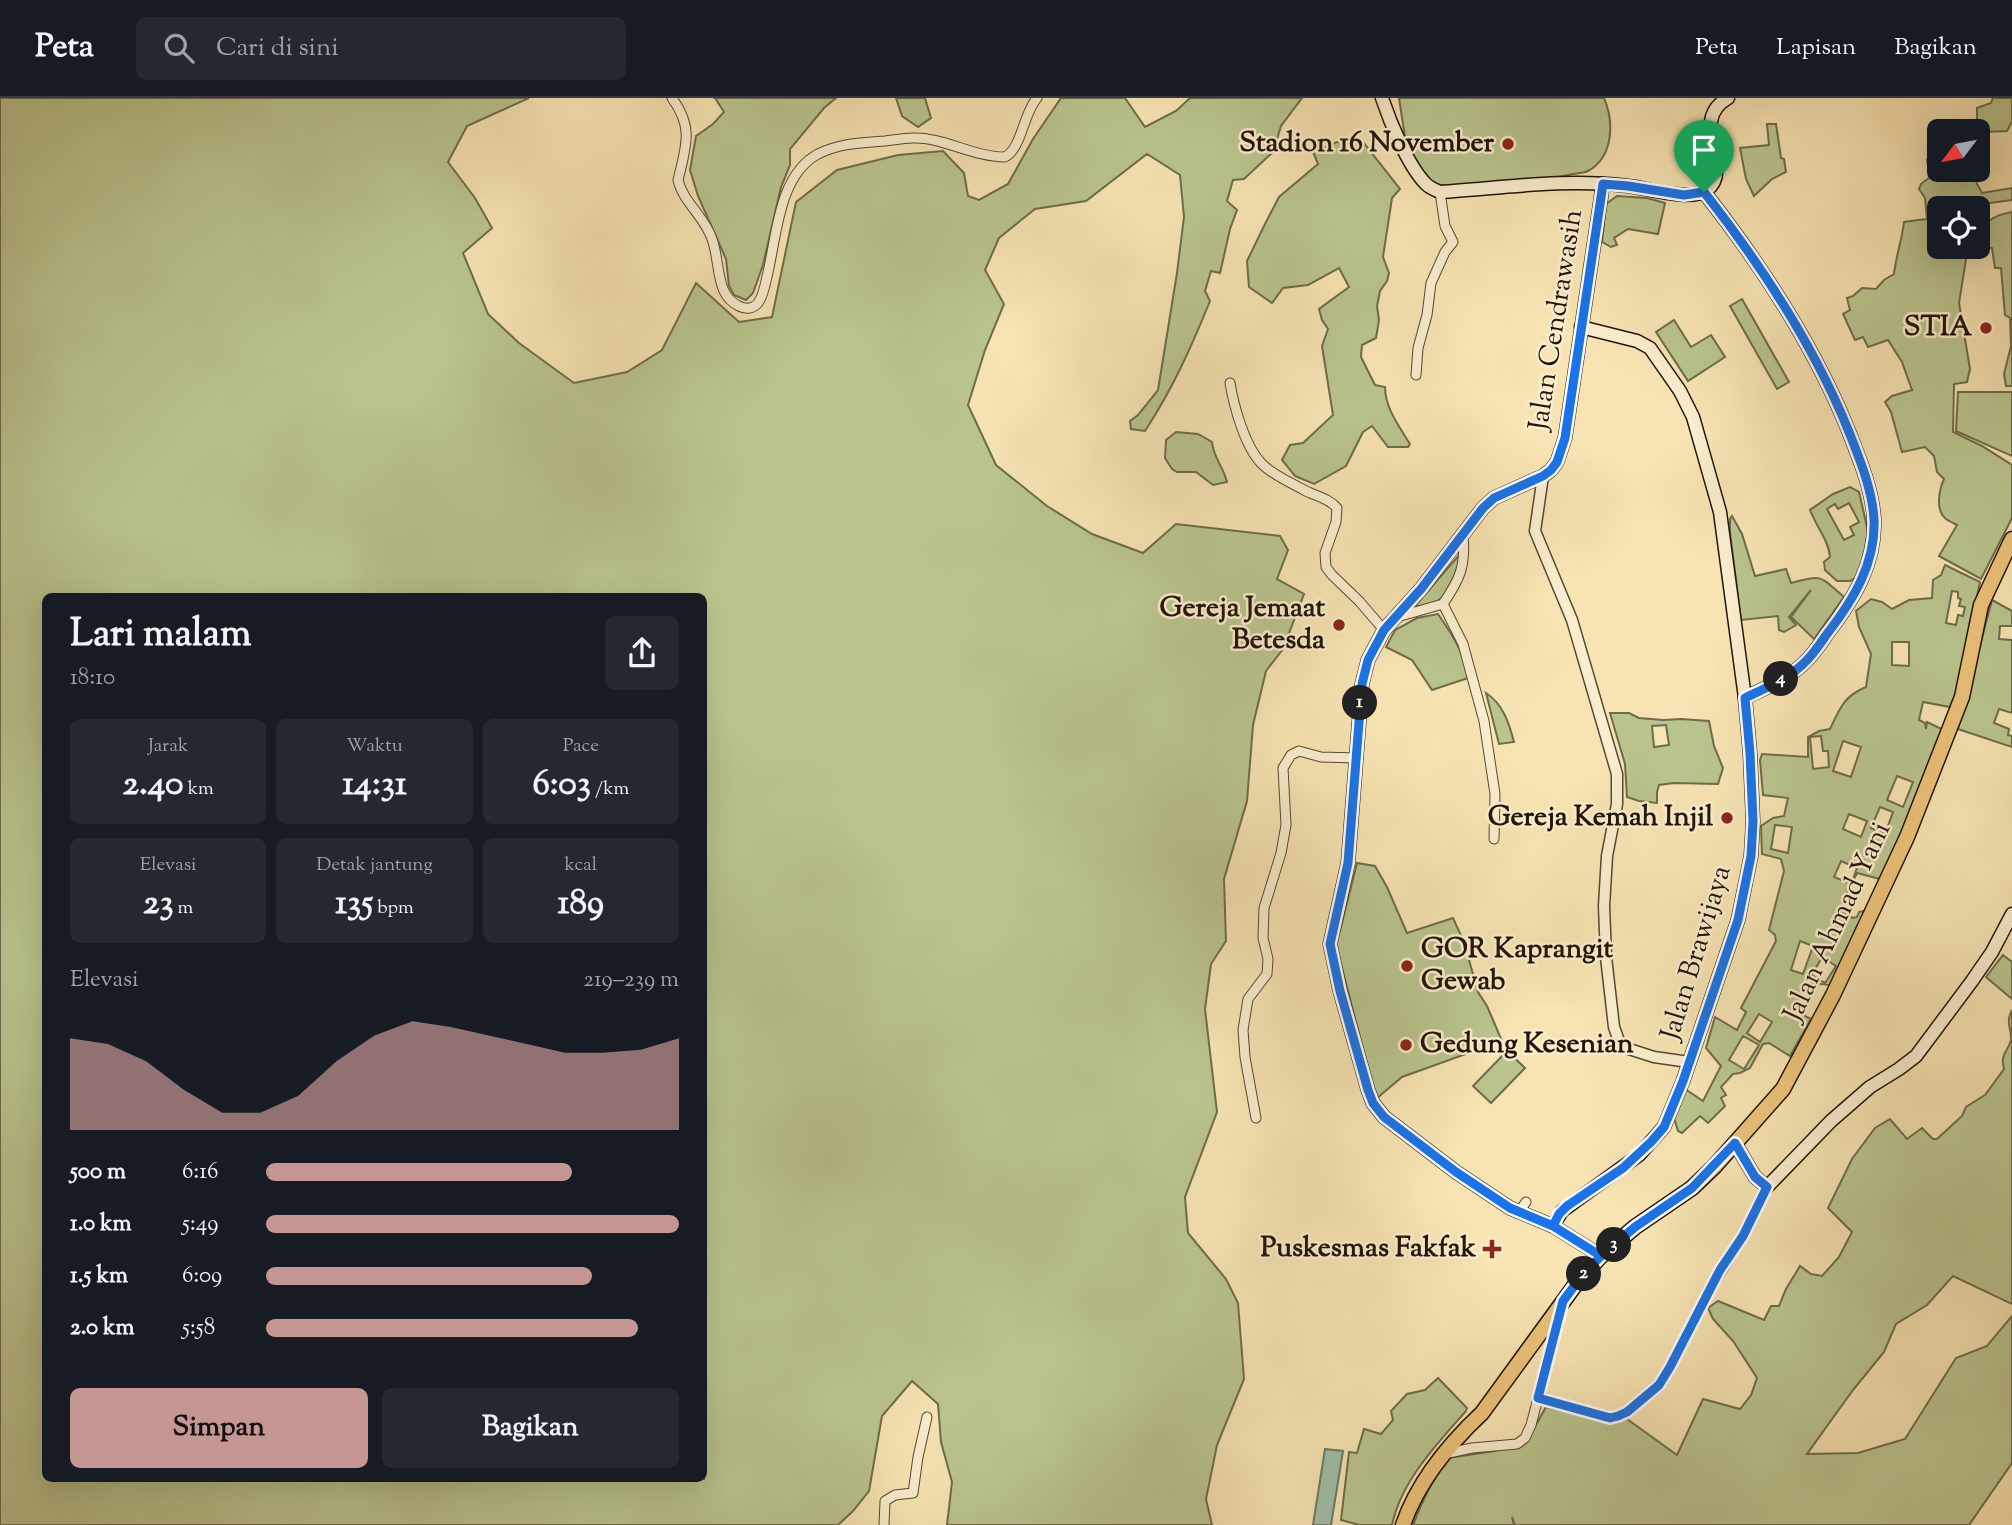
<!DOCTYPE html>
<html lang="id">
<head>
<meta charset="utf-8">
<style>
  body { margin:0; font-family:"Sorts Mill Goudy",serif; background:#242831; color:#f1f3f6; height:100vh; display:flex; flex-direction:column; font-size:26px; white-space:nowrap }
  * { box-sizing:border-box; margin:0 }
  p { font-size:23px; color:#9ea1a6 }
  .icon { flex:none; width:38px; height:38px; fill:none; stroke:currentColor; stroke-width:2; stroke-linecap:round; stroke-linejoin:round }
  .map { position:relative; flex:1; overflow:hidden }
  .drawer { position:absolute; left:42px; top:495px; width:665px; height:889px; display:flex; flex-direction:column; background:#171b24; border-radius:10px; box-shadow:0 7px 28px #0002 }
  .drawer>* { flex:none }
  .needle { width:46px; rotate:238deg }
  .buttons { position:absolute; left:1927px; top:21px; display:grid; gap:14px }
  .buttons a { display:grid; place-items:center; width:63px; height:63px; border-radius:10px; background:#171b24; box-shadow:0 7px 28px #0002; font-size:35px }
  .pin { position:absolute; display:grid; place-items:center; width:60px; height:60px; color:#fff; margin:-72px -30px; border-radius:50% 50% 50% 0; rotate:-45deg; box-shadow:0 0 7px #0007 }
  .pin .icon { rotate:45deg }
  .km { position:absolute; width:35px; height:35px; margin:-18px; border-radius:50%; background:#222; color:#fff; font-size:19px; line-height:35px; text-align:center }
  .round { display:grid; place-items:center; flex:none; width:74px; height:74px; border-radius:10px; background:#242831 }
  .summary { display:flex; align-items:center; justify-content:space-between; height:119px; padding:0 28px }
  h1 { font-size:38px; font-weight:800; line-height:52px }
  .metrics { display:grid; grid-template-columns:repeat(3,1fr); gap:10px; height:119px; padding:7px 28px }
  .metrics div { display:grid; align-content:center; border-radius:10px; background:#242831; text-align:center }
  .metrics b { font-size:35px; font-weight:800 }
  .metrics small { font-size:19px; font-weight:400 }
  .metrics p { font-size:19px }
  .chart { height:196px; padding:14px 28px }
  .chart p { display:flex; justify-content:space-between }
  .chart svg { width:100%; height:126px; margin-top:7px; fill:#c59692; opacity:.7 }
  .button { display:flex; gap:14px; margin-top:auto; padding:14px 28px }
  .button a { flex:1; height:80px; border-radius:10px; background:#c59692; color:#111; font-size:28px; font-weight:800; line-height:80px; text-align:center }
  .button a+a { background:#242831; color:#f1f3f6 }
  ul { padding:0 28px; list-style:none; font-size:23px }
  li { display:grid; grid-template-columns:112px 84px 1fr; align-items:center; height:52px }
  li i { height:18px; border-radius:9px; background:#c59692 }
  header { display:flex; align-items:center; gap:42px; box-sizing:border-box; height:98px; padding:0 35px; background:#171b24; border-bottom:2px solid #363941 }
  header strong { font-size:33px }
  nav { display:flex; gap:38px; margin-inline-start:auto; font-size:24px }
  .search { width:490px; height:63px; background:#242831; display:flex; align-items:center; gap:18px; box-sizing:border-box; padding:0 24px; border-radius:10px; color:#9ea1a6; font-size:26px }
  .map>svg:first-child { display:block }
  .green { fill:#bac58e; stroke:#6e6c4b; stroke-width:2; fill-rule:evenodd }
  .water { fill:#9ebfa8; stroke:#6c7b68; stroke-width:2 }
  .lines { fill:none; stroke-linecap:round; stroke-linejoin:round }
  .minor-casing { stroke:#574832; stroke-width:11 }
  .tertiary-casing { stroke:#574832; stroke-width:13 }
  .secondary-casing { stroke:#221408; stroke-width:15 }
  .primary-casing { stroke:#221408; stroke-width:17 }
  .minor { stroke:#faedcd; stroke-width:9 }
  .tertiary { stroke:#faedcd; stroke-width:10 }
  .secondary { stroke:#faedcd; stroke-width:12 }
  .primary { stroke:#ecc279; stroke-width:14 }
  .route-casing { stroke:#fff; stroke-width:14 }
  .route { stroke:#1a73e8; stroke-width:9 }
  .poi-dot { fill:#8f2418; stroke:#faedcd; stroke-width:2.5 }
  .labels { text-anchor:middle; dominant-baseline:central; stroke-width:5; stroke-linejoin:round; paint-order:stroke }
  .poi-label { font-size:28px; font-weight:bold; fill:#221408; stroke:#faedcd; text-anchor:end }
  .street-label { font-size:28px; fill:#221408; stroke:#faedcd }
</style>
</head>
<body>
<header>
<strong>Peta</strong>
<div class="search"><svg class="icon" aria-label="search" viewBox="0 0 24 24"><circle cx="10" cy="10" r="6"/><path d="M15 15l6 6"/></svg>Cari di sini</div>
<nav><a>Peta</a><a>Lapisan</a><a>Bagikan</a></nav>
</header>
<div class="map">
<svg width="2012" height="1427" viewBox="0 0 2012 1427">
  <rect width="100%" height="100%" fill="#f7e4b2"/>
  <filter id="stains"><feTurbulence type="fractalNoise" baseFrequency=".00286" numOctaves="4"/><feColorMatrix values="0 0 0 0 .2 0 0 0 0 .09 0 0 0 0 .02 0 0 0 .5 -.17"/></filter>
  <radialGradient id="worn" r=".72"><stop offset=".6" stop-color="#630" stop-opacity="0"/><stop offset="1" stop-color="#630" stop-opacity=".3"/></radialGradient>
  <!-- green -->
  <g class="green">
    <path d="M0 0H529L467 28 448 64 475 100 492 130 463 155 488 216 519 245 574 285 627 274 662 252 696 185 739 224 772 219 796 104 837 72 898 57 943 53 964 75 968 98 979 102 1008 86 1033 41 1061 0H1125L1145 29 1176 13 1190 0H1302L1281 28 1273 54 1244 81 1233 82 1227 103 1237 112 1230 131 1220 175 1211 173 1205 193 1210 203C1191 250 1173 290 1145 333L1131 331 1130 323 1138 317 1158 292 1177 175 1184 119 1180 77 1147 56 1086 103 1035 111 999 140 985 172 1004 206 985 252 968 307 996 367 1047 408 1092 436 1143 455 1176 426 1280 438 1288 452 1277 481 1304 496 1283 551 1266 573 1253 627 1247 703 1224 781 1226 843 1211 866 1205 911 1217 1014 1185 1099 1188 1135 1226 1181 1238 1205 1244 1281 1217 1347 1206 1401 1212 1427H947L952 1384 941 1344 938 1306 912 1283 882 1318 869 1393 853 1413 838 1427H0ZM46 499H704V1381H46Z"/>
    <path d="M713 0H836L824 10 790 51V67L781 89 763 167 753 195 746 202 734 197 729 188 726 161 698 98 690 72 696 38 713 26 724 14 715 0Z"/>
    <path d="M896 0H925L931 20 918 29 902 18Z"/>
    <path d="M1399 0H1604C1614 23 1614 59 1588 73 1584 75 1578 75 1573 76 1534 85 1492 85 1452 89L1431 85 1414 62 1405 39Z"/>
    <path d="M1993 0H2012V23L2007 33 1984 34 1977 27V10L1991 5Z"/>
    <path d="M1767 26H1776L1781 60 1784 61 1786 74 1772 81 1754 98 1746 81 1740 50 1769 47Z"/>
    <path d="M1342 42 1363 44 1400 91 1392 100 1383 159 1389 175 1387 183 1380 193 1377 208 1379 222 1376 240 1362 247 1361 259 1375 287 1385 289C1385 310 1399 328 1410 346L1408 349H1388L1372 328 1363 334 1346 368 1314 386 1295 378 1282 362 1290 347 1303 345 1333 317 1322 248 1328 231 1322 222 1319 211 1349 189 1339 170 1308 187 1283 190 1272 205 1249 189 1247 163 1265 126 1279 99 1318 66 1313 54Z"/>
    <path d="M1939 52V72H1973L1977 86 1982 95 2012 90V102L1990 105 1978 115V110H1939V149H1968L1959 205 1970 271 1967 284 1954 286 1953 334 1982 348 2012 367V420L1981 481 1939 458 1957 427C1953 425 1949 423 1946 421 1935 412 1939 392 1944 381L1937 374 1934 358 1925 349 1902 354 1891 314 1885 304 1892 298 1912 292 1902 264 1888 242 1868 249 1863 239 1855 242 1843 216 1850 212 1847 200 1853 198 1862 190 1876 191 1884 182 1894 176C1896 158 1902 142 1904 124L1927 121 1925 100 1919 91 1921 86 1930 79 1927 62Z"/>
    <path d="M1617 98 1647 100 1665 105 1658 136 1628 131 1614 140 1617 147 1611 149 1602 144 1606 106Z"/>
    <path d="M2012 114V288H2006L2004 276 2011 248 2010 220 2005 217 2001 170H1995L1992 150H1986C1979 126 1989 118 2012 114Z"/>
    <path d="M1742 201 1789 284 1777 291 1730 208Z"/>
    <path d="M1674 222 1691 249 1711 237 1725 259 1688 283 1656 234Z"/>
    <path d="M1958 294H2012V358L1956 333Z"/>
    <path d="M1176 334 1198 336 1212 344C1213 359 1224 370 1227 384L1213 387 1196 374H1177L1172 371 1165 360 1166 342Z"/>
    <path d="M1850 389 1859 394 1867 429V453L1858 479 1850 483H1837L1825 472 1824 464 1830 459C1829 443 1816 428 1810 412L1833 396ZM1849 405 1859 424 1850 429 1854 437 1844 442 1827 411 1835 406 1838 411Z"/>
    <path d="M1732 418 1742 436 1755 478 1786 471 1791 485C1824 476 1819 478 1844 499L1814 541 1791 519 1811 492 1789 519 1796 527 1784 534 1779 532 1778 518 1741 522 1730 434V421Z"/>
    <path d="M1460 456C1458 469 1454 491 1443 499 1435 506 1424 507 1414 509Z"/>
    <path d="M1945 467 1980 484 1957 592 1950 609 1923 604 1919 622 1925 625 1926 631 1927 624 1944 632 1942 641 1886 771 1880 781 1857 775C1853 785 1847 793 1843 803L1846 805 1842 814 1853 820 1857 819 1859 814 1863 813 1867 816 1844 865 1830 887 1811 885 1792 911 1811 921 1790 958 1769 945 1763 946 1750 970 1740 975 1733 976 1721 989 1726 997 1721 1000 1725 1008 1708 1025 1700 1018 1682 1035 1678 1033 1674 1020 1685 991 1703 1003 1721 968 1706 950 1715 919 1737 932 1746 914 1741 910 1776 843 1775 837 1769 832 1784 773 1781 761 1762 756 1761 728 1773 720 1784 718 1788 700 1763 697 1760 662 1762 656 1808 659V639L1819 633 1830 631C1840 610 1844 598 1866 589L1871 556 1859 529 1856 513 1871 501 1882 504 1892 511 1909 502 1932 500 1933 482 1941 477ZM1952 493 1958 494V500L1961 501 1959 508 1965 509 1963 518 1958 517 1956 527 1946 525ZM1892 544H1909V568L1892 567ZM1821 638 1823 653H1828L1829 669 1813 671 1810 639ZM1843 643 1861 649 1851 679 1833 673ZM1897 678 1913 684 1903 709 1887 702ZM1880 709 1893 714 1885 736 1871 730ZM1849 716 1867 723 1861 739 1843 731ZM1775 727 1792 729 1788 755 1771 751ZM1841 763 1857 770 1851 786 1834 779ZM1800 843 1813 848 1803 876 1791 872ZM1822 859 1836 868 1825 885 1812 877ZM1759 916 1772 924 1760 944 1747 935ZM1743 938 1759 947 1744 971 1729 962Z"/>
    <path d="M1992 502 2012 513V528H2000L1999 541 2012 542V615L1999 611 1994 625 2009 631 2008 637 2012 638V649L1958 631Z"/>
    <path d="M1438 516C1452 536 1465 556 1468 580L1432 592 1412 562 1386 549 1395 532 1417 520Z"/>
    <path d="M1486 595C1503 606 1509 625 1514 644L1499 646Z"/>
    <path d="M1610 615H1629L1639 620 1663 622 1681 621 1709 623 1714 648 1723 670 1718 686 1674 685 1659 687 1657 694V705L1639 703 1627 699 1625 666ZM1666 627 1669 647 1654 649 1652 628Z"/>
    <path d="M1357 765 1375 768 1387 789 1407 835 1453 820 1464 844 1478 894 1487 908 1502 943 1402 979 1376 1001 1334 839 1340 833Z"/>
    <path d="M2003 857 2012 864V901L1986 879Z"/>
    <path d="M2012 912V1206L1953 1178 1927 1207 1896 1226 1884 1254 1853 1292 1807 1356 1858 1355 1905 1341 1956 1260 1987 1248 2012 1218V1365L1969 1427H1515L1512 1419 1514 1427H1413C1422 1403 1433 1381 1448 1360L1495 1353 1527 1343 1546 1309 1612 1324 1627 1321 1677 1357 1703 1301 1740 1311 1751 1297 1757 1280 1733 1243 1713 1221 1708 1210 1718 1203 1764 1222 1771 1208H1779L1786 1191 1800 1168 1811 1176 1822 1178 1839 1159 1852 1134 1828 1110 1852 1061 1875 1030 1890 1021 1907 1041 1922 1030 1933 1041H1937L1962 1018 1966 1009 1985 997 2004 971C2000 955 2007 956 2011 942 2012 931 2005 925 2012 912Z"/>
    <path d="M1507 953 1525 970 1491 1005 1473 988Z"/>
    <path d="M1438 1280 1467 1310 1466 1313C1437 1346 1401 1383 1392 1427H1359L1341 1422 1349 1354 1357 1355 1364 1331 1381 1336 1393 1322 1391 1313 1407 1296 1425 1292Z"/>
  </g>
  <!-- water -->
  <path class="water" d="M1325 1351 1343 1353 1331 1427H1313Z"/>
  <g class="lines">
    <!-- minor casing -->
    <g class="minor-casing">
      <g id="minor">
        <path d="M672 0C694 30 686 48 678 82 683 104 705 119 712 141 718 157 717 178 724 193 729 204 747 218 758 205 764 197 766 183 768 174 777 136 779 77 818 56 840 45 861 45 885 43 902 41 917 38 933 42 957 47 980 59 1005 59 1022 50 1023 16 1037 0"/>
        <path d="M1416 277 1418 250 1427 217 1431 185 1445 154 1453 144 1445 128 1440 94"/>
        <path d="M1230 285C1234 309 1245 349 1262 366 1273 377 1290 384 1304 392 1315 398 1329 400 1337 410L1336 424 1325 455 1326 469 1332 477 1359 503 1384 532"/>
        <path d="M1443 506 1463 546 1484 623 1495 696 1494 741"/>
        <path d="M1397 519 1443 506C1460 481 1466 468 1463 437"/>
        <path d="M1256 1020 1245 959 1243 932 1248 901 1267 876 1268 861 1263 840 1264 810 1281 755 1286 727 1283 670 1291 657 1299 653 1321 659 1357 660"/>
        <path d="M1519 1114 1526 1104"/>
        <path d="M1538 1300 1614 1320 1627 1314 1651 1295 1659 1287 1670 1269 1707 1197 1743 1138 1767 1089"/>
        <path d="M1444 1356 1472 1350 1517 1346 1525 1340 1531 1327 1561 1212"/>
        <path d="M884 1427 885 1403 895 1397 913 1395 918 1359 927 1319"/>
      </g>
    </g>
    <!-- tertiary casing -->
    <g class="tertiary-casing">
      <path id="tertiary" d="M1543 378 1535 433 1572 522 1617 676V706L1607 758 1604 808 1606 859 1614 929 1619 943 1629 951 1654 959 1689 964"/>
    </g>
    <!-- secondary casing -->
    <g class="secondary-casing">
      <g id="secondary">
        <path d="M1382 0C1390 24 1408 68 1426 86 1430 90 1435 92 1440 94 1503 90 1566 80 1628 88 1647 90 1691 104 1707 92 1735 71 1687 23 1728 0"/>
        <path d="M1704 94C1762 168 1814 247 1849 334 1860 362 1872 391 1874 421 1876 466 1853 502 1827 536 1820 546 1813 557 1804 565 1788 581 1765 590 1745 600"/>
        <path d="M1735 1045 1755 1079 1767 1089 1831 1023 1870 989 1899 971 1916 958 1972 883 1992 854 2012 816"/>
        <path d="M1553 1128 1562 1113 1639 1057 1664 1029 1683 983 1738 822 1751 758 1753 723 1750 655 1745 600 1720 414 1693 319 1680 293 1650 250 1637 243 1581 229"/>
        <path d="M1601 1158 1553 1128 1510 1110 1456 1074 1384 1019 1373 1005 1368 992 1340 893 1330 846 1348 765 1362 586 1368 562 1384 532 1421 491 1483 410 1494 400 1543 378 1551 372 1557 364 1565 340 1603 86"/>
      </g>
    </g>
    <!-- primary casing -->
    <g class="primary-casing">
      <path id="primary" d="M1403 1427C1418 1383 1449 1346 1482 1315L1581 1179 1601 1158 1635 1129 1692 1090 1714 1069 1783 991 1833 897 1907 739 1962 599 1981 507 2012 441"/>
    </g>
    <!-- minor -->
    <use href="#minor" class="minor"/>
    <!-- tertiary -->
    <use href="#tertiary" class="tertiary"/>
    <!-- secondary -->
    <use href="#secondary" class="secondary"/>
    <!-- primary -->
    <use href="#primary" class="primary"/>
  </g>
  <g class="lines">
    <!-- route casing -->
    <g class="route-casing">
      <path id="route" d="M1704 94 1684 97 1628 88 1603 86 1565 340 1557 364 1551 372 1543 378 1494 400 1483 410 1421 491 1384 532 1368 562 1362 586 1348 765 1330 846 1340 893 1368 992 1373 1005 1384 1019 1456 1074 1510 1110 1553 1128 1601 1158 1581 1179 1563 1203 1538 1300 1610 1320 1618 1318 1627 1314 1659 1287 1670 1269 1720 1172 1743 1138 1767 1089 1755 1079 1735 1045 1692 1090 1635 1129 1601 1158 1553 1128 1559 1116 1567 1108 1623 1070 1651 1044 1664 1029 1683 983 1738 822 1751 758 1753 723 1750 655 1745 600C1765 590 1788 581 1804 565 1813 557 1820 546 1827 536 1853 502 1876 466 1874 421 1872 391 1860 362 1849 334 1814 247 1762 168 1704 94"/>
    </g>
    <!-- route -->
    <use href="#route" class="route"/>
  </g>
  <!-- markers -->
  <g class="poi-dot">
    <circle cx="1508" cy="46" r="7"/>
    <circle cx="1986" cy="230" r="7"/>
    <circle cx="1339" cy="527" r="7"/>
    <circle cx="1727" cy="720" r="7"/>
    <circle cx="1407" cy="868" r="7"/>
    <circle cx="1406" cy="947" r="7"/>
    <path d="M1488.5 1140.5h7v7h7v7h-7v7h-7v-7h-7v-7h7z"/>
  </g>
  <g class="labels">
    <!-- poi labels -->
    <g class="poi-label">
      <text x="1494" y="46">Stadion 16 November</text>
      <text x="1972" y="230">STIA</text>
      <text x="1325" y="511">Gereja Jemaat<tspan x="1325" dy="32">Betesda</tspan></text>
      <text x="1713" y="720">Gereja Kemah Injil</text>
      <text x="1421" y="852" text-anchor="start">GOR Kaprangit<tspan x="1421" dy="32">Gewab</tspan></text>
      <text x="1420" y="947" text-anchor="start">Gedung Kesenian</text>
      <text x="1476" y="1151">Puskesmas Fakfak</text>
    </g>
    <!-- street labels -->
    <g class="street-label">
      <text transform="translate(1557 222) rotate(-81)">Jalan Cendrawasih</text>
      <text transform="translate(1838 824) rotate(-65)">Jalan Ahmad Yani</text>
      <text transform="translate(1697 855) rotate(-73)">Jalan Brawijaya</text>
    </g>
  </g>
  <rect width="100%" height="100%" filter="url(#stains)"/>
  <rect width="100%" height="100%" fill="url(#worn)"/>
</svg>
<div class="buttons">
<a><svg class="needle" viewBox="-14 -14 28 28"><path d="M0-13l5 13h-10z" fill="#e53935"/><path d="M0 13l5-13h-10z" fill="#9ea1a6"/></svg></a>
<a><svg class="icon" aria-label="locate" viewBox="0 0 24 24"><circle cx="12" cy="12" r="6"/><path d="M12 2v4M12 18v4M2 12h4M18 12h4"/></svg></a>
</div>
<div class="pin" style="left:1704px;top:94px;background:#1e9e55"><svg class="icon" aria-label="arrive" viewBox="0 0 24 24"><path d="M6 21V4h12l-3 4 3 4H6"/></svg></div>
<b class="km" style="left:1360px;top:605px">1</b>
<b class="km" style="left:1584px;top:1176px">2</b>
<b class="km" style="left:1614px;top:1147px">3</b>
<b class="km" style="left:1781px;top:581px">4</b>
<section class="drawer">
<div class="summary"><div><h1>Lari malam</h1><p>18:10</p></div><a class="round"><svg class="icon" aria-label="share" viewBox="0 0 24 24"><path d="M12 15V3M7 8l5-5 5 5M5 13v7h14v-7"/></svg></a></div>
<div class="metrics">
<div><p>Jarak</p><b>2.40<small> km</small></b></div>
<div><p>Waktu</p><b>14:31</b></div>
<div><p>Pace</p><b>6:03<small> /km</small></b></div>
</div>
<div class="metrics">
<div><p>Elevasi</p><b>23<small> m</small></b></div>
<div><p>Detak jantung</p><b>135<small> bpm</small></b></div>
<div><p>kcal</p><b>189</b></div>
</div>
<div class="chart"><p><span>Elevasi</span>219–239 m</p>
<svg viewBox="0 0 160 44" preserveAspectRatio="none"><path d="M0 44V12L10 14L20 20L30 30L40 38L50 38L60 32L70 20L80 11L90 6L100 8L110 11L120 14L130 17L140 17L150 16L160 12V44z"/></svg>
</div>
<ul>
<li><b>500 m</b>6:16<i style="width:74%"></i></li>
<li><b>1.0 km</b>5:49<i style="width:100%"></i></li>
<li><b>1.5 km</b>6:09<i style="width:79%"></i></li>
<li><b>2.0 km</b>5:58<i style="width:90%"></i></li>
</ul>
<div class="button"><a>Simpan</a><a>Bagikan</a></div>
</section>
</div>
</body>
</html>
